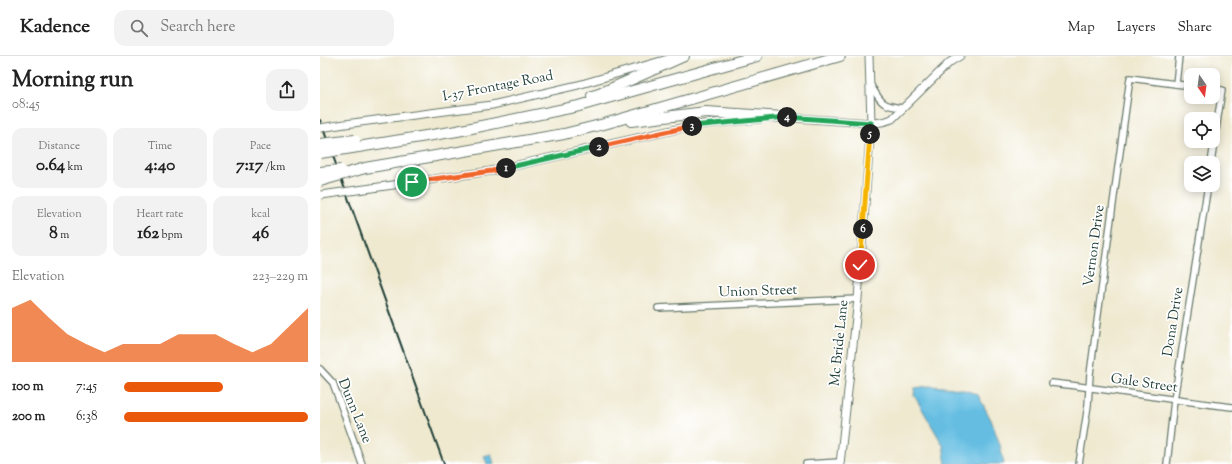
<!DOCTYPE html>
<html lang="en">
<head>
<meta charset="utf-8">
<style>
  body { margin:0; font-family:"Sorts Mill Goudy",serif; background:#f2f2f2; color:#222; height:100vh; display:flex; flex-direction:column; font-size:15px; white-space:nowrap }
  * { box-sizing:border-box; margin:0 }
  p { font-size:13px; color:#767676 }
  .icon { flex:none; width:22px; height:22px; fill:none; stroke:currentColor; stroke-width:2; stroke-linecap:round; stroke-linejoin:round }
  .map { position:relative; flex:1; overflow:hidden }
  .details { display:flex; flex-direction:column; background:#fff; width:320px }
  .details>* { flex:none }
  .needle { width:26px; rotate:166deg }
  .fabs { position:absolute; left:864px; top:12px; display:grid; gap:8px }
  .fabs a { display:grid; place-items:center; width:36px; height:36px; border-radius:8px; background:#fff; box-shadow:0 2px 10px #0003; font-size:20px }
  .pin { position:absolute; display:grid; place-items:center; width:34px; height:34px; color:#fff; margin:-17px; border:2px solid #fff; border-radius:50%; box-shadow:0 1px 4px #0007 }
  .km { position:absolute; width:20px; height:20px; margin:-10px; border-radius:50%; background:#222; color:#fff; font-size:11px; line-height:20px; text-align:center }
  .round { display:grid; place-items:center; flex:none; width:42px; height:42px; border-radius:12px; background:#f2f2f2 }
  .summary { display:flex; align-items:center; justify-content:space-between; height:68px; padding:0 12px }
  h1 { font-size:22px; font-weight:700; line-height:30px }
  .stats { display:grid; grid-template-columns:repeat(3,1fr); gap:6px; height:68px; padding:4px 12px }
  .stats div { display:grid; align-content:center; border-radius:10px; background:#f2f2f2; text-align:center }
  .stats b { font-size:17px; font-weight:700 }
  .stats small { font-size:11px; font-weight:400 }
  .stats p { font-size:11px }
  .chart { height:112px; padding:8px 12px }
  .chart p { display:flex; justify-content:space-between }
  .chart svg { width:100%; height:72px; margin-top:4px; fill:#ea580c; opacity:.7 }
  ul { padding:0 12px; list-style:none; font-size:13px }
  li { display:grid; grid-template-columns:64px 48px 1fr; align-items:center; height:30px }
  li i { height:10px; border-radius:5px; background:#ea580c }
  header { display:flex; align-items:center; gap:24px; box-sizing:border-box; height:56px; padding:0 20px; background:#fff; border-bottom:1px solid #e0e0e0 }
  header strong { font-size:19px }
  nav { display:flex; gap:22px; margin-inline-start:auto; font-size:14px }
  .search { width:280px; height:36px; background:#f2f2f2; display:flex; align-items:center; gap:10px; box-sizing:border-box; padding:0 14px; border-radius:12px; color:#767676; font-size:15px }
  main { display:flex; flex:1; min-height:0 }
  .map>svg:first-child { display:block }
  .water { fill:#65bee2; stroke:#427e8b }
  .lines { fill:none; stroke-linecap:round; stroke-linejoin:round }
  .minor-casing { stroke:#68796b; stroke-width:8 }
  .tertiary-casing { stroke:#68796b; stroke-width:9 }
  .secondary-casing { stroke:#68796b; stroke-width:9 }
  .motorway-casing { stroke:#68796b; stroke-width:12 }
  .minor { stroke:#fff; stroke-width:5.5 }
  .tertiary { stroke:#fff; stroke-width:7 }
  .secondary { stroke:#fff; stroke-width:7 }
  .motorway { stroke:#fff; stroke-width:10 }
  .rail { stroke:#1f3d34; stroke-width:2 }
  .secondary-bridge-casing { stroke:#68796b; stroke-width:9; stroke-linecap:butt }
  .motorway-bridge-casing { stroke:#68796b; stroke-width:12; stroke-linecap:butt }
  .secondary-bridge { stroke:#fff; stroke-width:7 }
  .motorway-bridge { stroke:#fff; stroke-width:10 }
  .split-1-casing { stroke:#fff; stroke-width:8 }
  .split-2-casing { stroke:#fff; stroke-width:8 }
  .split-3-casing { stroke:#fff; stroke-width:8 }
  .split-4-casing { stroke:#fff; stroke-width:8 }
  .split-5-casing { stroke:#fff; stroke-width:8 }
  .split-6-casing { stroke:#fff; stroke-width:8 }
  .split-7-casing { stroke:#fff; stroke-width:8 }
  .split-1 { stroke:#f0652b; stroke-width:5 }
  .split-2 { stroke:#22a559; stroke-width:5 }
  .split-3 { stroke:#f0652b; stroke-width:5 }
  .split-4 { stroke:#22a559; stroke-width:5 }
  .split-5 { stroke:#22a559; stroke-width:5 }
  .split-6 { stroke:#f5b400; stroke-width:5 }
  .split-7 { stroke:#f5b400; stroke-width:5 }
  .labels { text-anchor:middle; dominant-baseline:central; stroke-width:3.5; stroke-linejoin:round; paint-order:stroke }
  .street-label { font-size:14px; fill:#1f3d34; stroke:#fff }
</style>
</head>
<body>
<header>
<strong>Kadence</strong>
<div class="search"><svg class="icon" aria-label="search" viewBox="0 0 24 24"><circle cx="10" cy="10" r="6"/><path d="M15 15l6 6"/></svg>Search here</div>
<nav><a>Map</a><a>Layers</a><a>Share</a></nav>
</header>
<main>
<section class="details">
<div class="summary"><div><h1>Morning run</h1><p>08:45</p></div><a class="round"><svg class="icon" aria-label="share" viewBox="0 0 24 24"><path d="M12 15V3M7 8l5-5 5 5M5 13v7h14v-7"/></svg></a></div>
<div class="stats">
<div><p>Distance</p><b>0.64<small> km</small></b></div>
<div><p>Time</p><b>4:40</b></div>
<div><p>Pace</p><b>7:17<small> /km</small></b></div>
</div>
<div class="stats">
<div><p>Elevation</p><b>8<small> m</small></b></div>
<div><p>Heart rate</p><b>162<small> bpm</small></b></div>
<div><p>kcal</p><b>46</b></div>
</div>
<div class="chart"><p><span>Elevation</span>223–229 m</p>
<svg viewBox="0 0 160 44" preserveAspectRatio="none"><path d="M0 44V11L10 6L20 17L30 27L40 33L50 38L60 33L70 33L80 33L90 27L100 27L110 27L120 33L130 38L140 33L150 22L160 11V44z"/></svg>
</div>
<ul>
<li><b>100 m</b>7:45<i style="width:54%"></i></li>
<li><b>200 m</b>6:38<i style="width:100%"></i></li>
</ul>
</section>
<div class="map">
<svg width="912" height="408" viewBox="0 0 912 408">
  <rect width="100%" height="100%" fill="#fff"/>
  <filter id="ink" filterUnits="userSpaceOnUse"><feTurbulence type="fractalNoise" baseFrequency=".025" numOctaves="2"/><feDisplacementMap in="SourceGraphic" scale="8" xChannelSelector="R" yChannelSelector="G"/><feConvolveMatrix kernelMatrix="1 2 1 2 8 2 1 2 1" color-interpolation-filters="sRGB"/></filter>
  <filter id="wash" filterUnits="userSpaceOnUse"><feTurbulence type="fractalNoise" baseFrequency=".012" numOctaves="4" result="noise"/><feDisplacementMap in="SourceGraphic" scale="16" xChannelSelector="R" yChannelSelector="G"/><feGaussianBlur stdDeviation="0.9" result="paint"/><feColorMatrix in="noise" values="0 0 0 0 0 0 0 0 0 0 0 0 0 0 0 0 0 1.4 0 .05"/><feComposite in="paint" operator="in"/></filter>
  <g filter="url(#wash)">
    <rect width="100%" height="100%" fill="#efe9d0"/>
    <!-- water -->
    <g class="water">
      <path d="M609 330C626 331 643 332 658 339L671 364 680 389 684 408H626L623 389 594 339 595 332Z"/>
      <path d="M171 398 174 408H167L164 400Z"/>
    </g>
  </g>
  <g filter="url(#ink)">
    <g class="lines">
      <!-- minor casing -->
      <g class="minor-casing">
        <g id="minor">
          <path d="M550 28C561 46 561 50 583 52"/>
          <path d="M856 28 859 0"/>
          <path d="M891 107 902 34 893 33"/>
          <path d="M338 252 538 243"/>
          <path d="M0 313 13 327 42 408"/>
          <path d="M732 327C792 334 852 344 912 351"/>
          <path d="M486 408 520 406"/>
          <path d="M759 408 768 349 770 318 810 22 871 30"/>
          <path d="M847 408 854 344 888 129"/>
        </g>
      </g>
      <!-- tertiary casing -->
      <g class="tertiary-casing">
        <path id="tertiary" d="M520 408 538 243 551 67 549 0"/>
      </g>
      <!-- secondary casing -->
      <g class="secondary-casing">
        <g id="secondary">
          <path d="M460 61 551 67C559 67 564 66 572 63L630 6 640 0"/>
          <path d="M25 68 172 49 258 29 351 2"/>
          <path d="M52 132 171 115 375 69 440 63"/>
        </g>
      </g>
      <!-- motorway casing -->
      <g class="motorway-casing">
        <g id="motorway">
          <path d="M272 40 279 38 364 0"/>
          <path d="M311 65 386 56 464 61"/>
          <path d="M38 91 137 75 259 50 437 0"/>
          <path d="M45 112 244 78 284 68 520 0"/>
        </g>
      </g>
      <!-- minor -->
      <use href="#minor" class="minor"/>
      <!-- tertiary -->
      <use href="#tertiary" class="tertiary"/>
      <!-- secondary -->
      <use href="#secondary" class="secondary"/>
      <!-- motorway -->
      <use href="#motorway" class="motorway"/>
      <!-- rail -->
      <path class="rail" d="M0 64 124 408"/>
      <!-- secondary-bridge casing -->
      <g class="secondary-bridge-casing">
        <g id="secondary-bridge">
          <path d="M0 72 25 68"/>
          <path d="M1 139 52 132"/>
        </g>
      </g>
      <!-- motorway-bridge casing -->
      <g class="motorway-bridge-casing">
        <g id="motorway-bridge">
          <path d="M0 88 35 84"/>
          <path d="M0 97 38 91"/>
          <path d="M0 116 21 114"/>
          <path d="M0 125 45 112"/>
        </g>
      </g>
      <!-- secondary-bridge -->
      <use href="#secondary-bridge" class="secondary-bridge"/>
      <!-- motorway-bridge -->
      <use href="#motorway-bridge" class="motorway-bridge"/>
    </g>
  </g>
  <g class="lines" filter="url(#ink)">
    <!-- split-1 casing -->
    <g class="split-1-casing">
      <path id="split-1" d="M92 126 172 115 186 112"/>
    </g>
    <!-- split-2 casing -->
    <g class="split-2-casing">
      <path id="split-2" d="M186 112 279 91"/>
    </g>
    <!-- split-3 casing -->
    <g class="split-3-casing">
      <path id="split-3" d="M279 91 372 70"/>
    </g>
    <!-- split-4 casing -->
    <g class="split-4-casing">
      <path id="split-4" d="M372 70 467 61"/>
    </g>
    <!-- split-5 casing -->
    <g class="split-5-casing">
      <path id="split-5" d="M467 61 551 67 550 78"/>
    </g>
    <!-- split-6 casing -->
    <g class="split-6-casing">
      <path id="split-6" d="M543 173 550 78"/>
    </g>
    <!-- split-7 casing -->
    <g class="split-7-casing">
      <path id="split-7" d="M540 209 543 173"/>
    </g>
    <!-- split-1 -->
    <use href="#split-1" class="split-1"/>
    <!-- split-2 -->
    <use href="#split-2" class="split-2"/>
    <!-- split-3 -->
    <use href="#split-3" class="split-3"/>
    <!-- split-4 -->
    <use href="#split-4" class="split-4"/>
    <!-- split-5 -->
    <use href="#split-5" class="split-5"/>
    <!-- split-6 -->
    <use href="#split-6" class="split-6"/>
    <!-- split-7 -->
    <use href="#split-7" class="split-7"/>
  </g>
  <g class="labels">
    <!-- street labels -->
    <g class="street-label">
      <text transform="translate(178 31) rotate(-11)">I-37 Frontage Road</text>
      <text transform="translate(775 190) rotate(-82)">Vernon Drive</text>
      <text transform="translate(438 236) rotate(-2)">Union Street</text>
      <text transform="translate(854 266) rotate(-81)">Dona Drive</text>
      <text transform="translate(520 287) rotate(-84)">Mc Bride Lane</text>
      <text transform="translate(824 328) rotate(8)">Gale Street</text>
      <text transform="translate(34 355) rotate(68)">Dunn Lane</text>
    </g>
  </g>
</svg>
<div class="fabs">
<a><svg class="needle" viewBox="-14 -14 28 28"><path d="M0-13l5 13h-10z" fill="#e53935"/><path d="M0 13l5-13h-10z" fill="#767676"/></svg></a>
<a><svg class="icon" aria-label="locate" viewBox="0 0 24 24"><circle cx="12" cy="12" r="6"/><path d="M12 2v4M12 18v4M2 12h4M18 12h4"/></svg></a>
<a><svg class="icon" aria-label="layers" viewBox="0 0 24 24"><path d="M12 4l9 5-9 5-9-5zM3 14l9 5 9-5"/></svg></a>
</div>
<div class="pin" style="left:92px;top:126px;background:#1e9e55"><svg class="icon" aria-label="arrive" viewBox="0 0 24 24"><path d="M6 21V4h12l-3 4 3 4H6"/></svg></div>
<div class="pin" style="left:540px;top:209px;background:#d93025"><svg class="icon" aria-label="check" viewBox="0 0 24 24"><path d="M5 12l5 5 9-10"/></svg></div>
<b class="km" style="left:186px;top:112px">1</b>
<b class="km" style="left:279px;top:91px">2</b>
<b class="km" style="left:372px;top:70px">3</b>
<b class="km" style="left:467px;top:61px">4</b>
<b class="km" style="left:550px;top:78px">5</b>
<b class="km" style="left:543px;top:173px">6</b>
</div>
</main>
</body>
</html>
